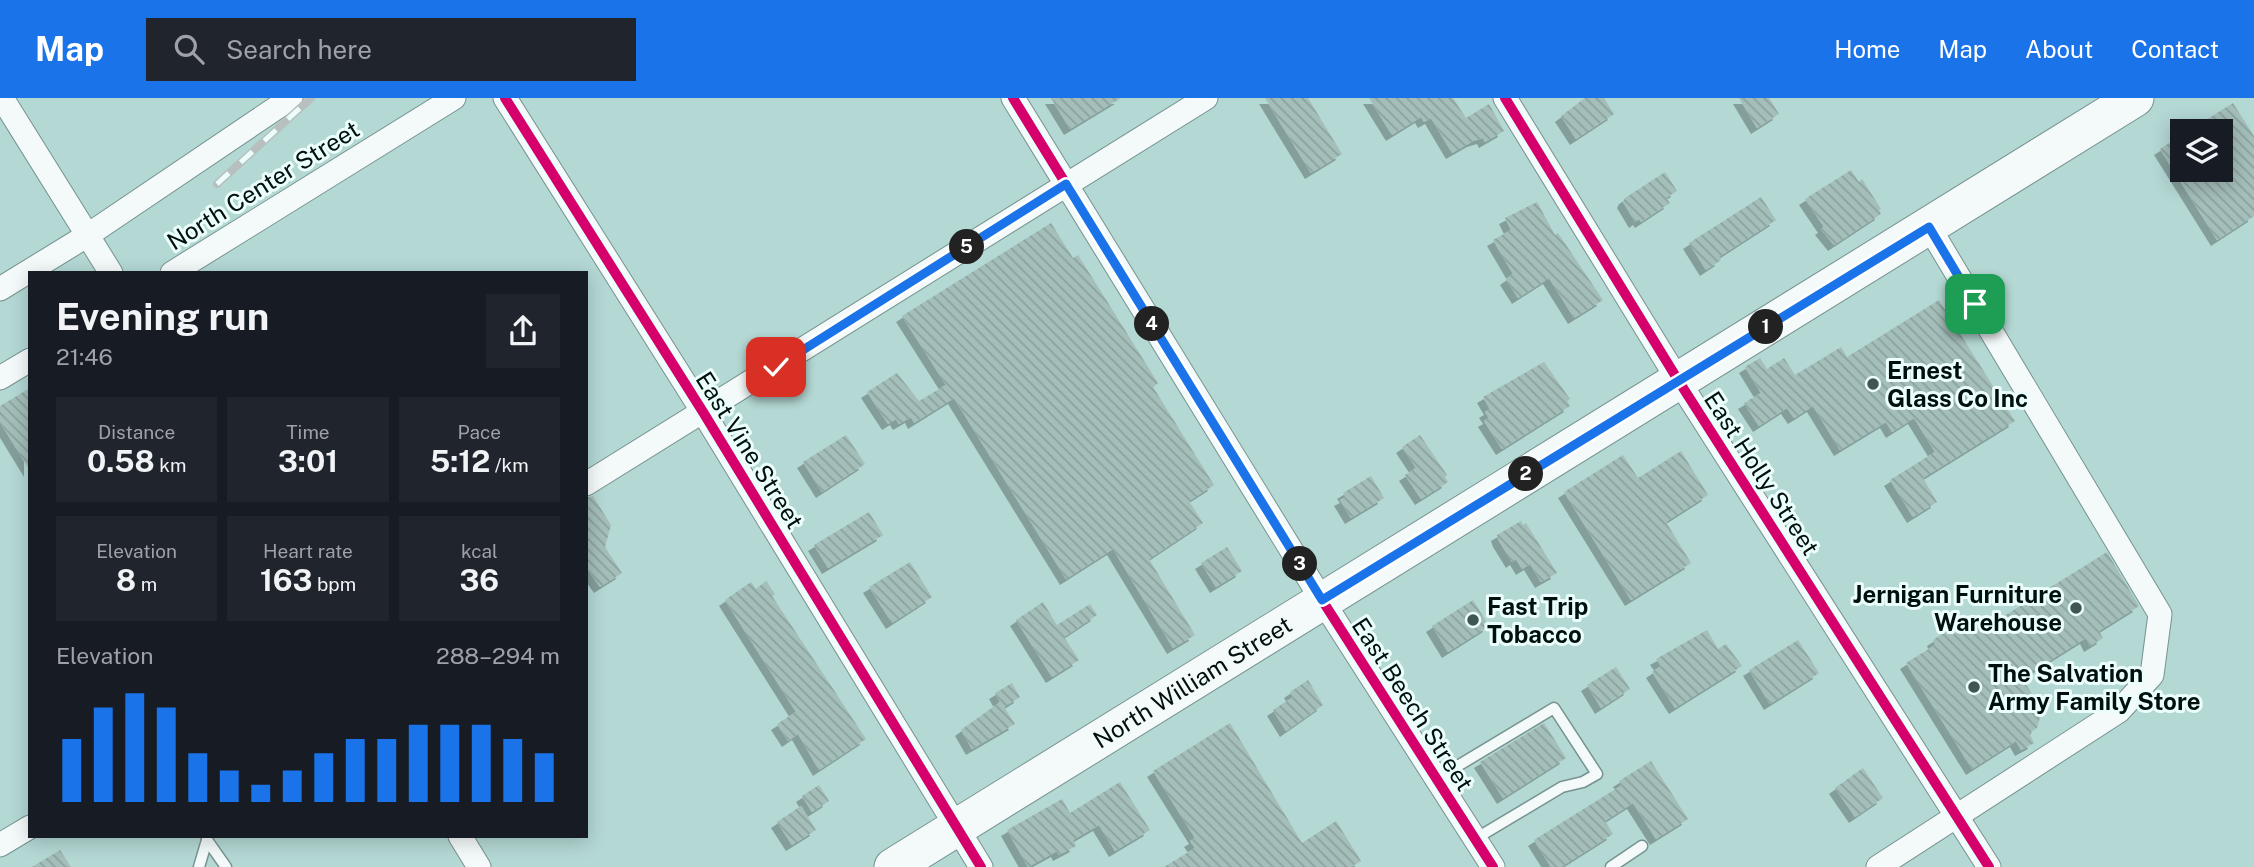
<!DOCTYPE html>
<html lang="en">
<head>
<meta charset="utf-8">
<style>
  body { margin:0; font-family:"Public Sans",sans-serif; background:#20242c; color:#f1f3f6; height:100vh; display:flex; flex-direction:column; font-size:26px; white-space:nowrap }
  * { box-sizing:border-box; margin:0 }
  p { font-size:23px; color:#9ea1a6 }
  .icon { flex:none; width:38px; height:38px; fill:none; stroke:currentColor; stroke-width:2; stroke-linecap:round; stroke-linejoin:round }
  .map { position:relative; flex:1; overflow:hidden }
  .drawer { position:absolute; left:28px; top:173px; width:560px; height:567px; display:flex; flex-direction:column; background:#171b24; border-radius:0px; box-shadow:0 4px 18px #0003 }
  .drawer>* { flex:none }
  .tools { position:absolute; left:2170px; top:21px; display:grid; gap:14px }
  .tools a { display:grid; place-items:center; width:63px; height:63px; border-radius:0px; background:#171b24; box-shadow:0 4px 18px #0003; font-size:35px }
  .pin { position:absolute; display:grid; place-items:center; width:60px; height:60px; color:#fff; margin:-30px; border-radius:14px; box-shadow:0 4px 10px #0006 }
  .km { position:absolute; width:35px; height:35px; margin:-18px; border-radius:50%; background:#222; color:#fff; font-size:19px; line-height:35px; text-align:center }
  .round { display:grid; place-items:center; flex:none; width:74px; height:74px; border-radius:0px; background:#20242c }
  .overview { display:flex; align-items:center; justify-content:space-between; height:119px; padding:0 28px }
  h1 { font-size:38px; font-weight:700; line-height:52px }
  .stats { display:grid; grid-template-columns:repeat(3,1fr); gap:10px; height:119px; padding:7px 28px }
  .stats div { display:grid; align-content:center; border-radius:0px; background:#20242c; text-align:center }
  .stats b { font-size:30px; font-weight:700 }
  .stats small { font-size:19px; font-weight:400 }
  .stats p { font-size:19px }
  .chart { height:196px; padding:14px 28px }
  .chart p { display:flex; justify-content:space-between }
  .chart svg { width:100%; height:126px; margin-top:7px; stroke:#1a73e8; stroke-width:6 }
  header { display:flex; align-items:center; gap:42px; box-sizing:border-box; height:98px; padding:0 35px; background:#1a73e8; color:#fff }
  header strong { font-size:33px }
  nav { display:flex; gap:38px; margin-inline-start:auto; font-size:24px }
  .search { width:490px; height:63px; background:#20242c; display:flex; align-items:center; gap:18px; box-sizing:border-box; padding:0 24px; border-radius:0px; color:#9ea1a6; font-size:26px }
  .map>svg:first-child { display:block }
  .building { fill:url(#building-back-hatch); filter:url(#shadow) }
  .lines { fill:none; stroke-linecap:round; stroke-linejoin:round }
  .service-casing { stroke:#769390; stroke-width:13 }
  .minor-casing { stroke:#769390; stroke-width:25 }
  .primary-casing { stroke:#769390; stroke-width:39 }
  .service { stroke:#f4f9f9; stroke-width:10 }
  .minor { stroke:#f4f9f9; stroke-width:23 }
  .primary { stroke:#f4f9f9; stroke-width:37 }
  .rail-casing { stroke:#b7bfbf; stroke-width:8 }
  .rail { stroke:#ebfefc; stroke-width:5; stroke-dasharray:16; stroke-linecap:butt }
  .cycleway-casing { stroke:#ebfefc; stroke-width:15 }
  .cycleway { stroke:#d6006c; stroke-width:10 }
  .route-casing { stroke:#fff; stroke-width:14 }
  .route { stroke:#1a73e8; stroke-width:9 }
  .poi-dot { fill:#3f5654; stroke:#ebfefc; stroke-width:2.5 }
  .labels { text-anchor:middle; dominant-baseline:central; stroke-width:6; stroke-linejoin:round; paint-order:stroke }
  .street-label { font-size:24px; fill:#00100f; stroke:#ebfefc }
  .poi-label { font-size:24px; font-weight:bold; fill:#00100f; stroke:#ebfefc; text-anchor:start }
</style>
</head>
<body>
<header>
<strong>Map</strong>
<div class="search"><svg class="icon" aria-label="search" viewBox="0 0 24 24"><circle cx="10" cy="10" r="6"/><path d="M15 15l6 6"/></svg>Search here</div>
<nav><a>Home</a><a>Map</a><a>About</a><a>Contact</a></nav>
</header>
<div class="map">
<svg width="2254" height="769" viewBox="0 0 2254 769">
  <defs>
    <pattern id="building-back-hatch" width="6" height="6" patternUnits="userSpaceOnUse" patternTransform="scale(1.75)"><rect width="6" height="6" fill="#a4beb9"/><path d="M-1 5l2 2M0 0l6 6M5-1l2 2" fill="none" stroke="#8ba29e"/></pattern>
    <filter id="shadow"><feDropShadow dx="-6" dy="6" stdDeviation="0" flood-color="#0004"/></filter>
  </defs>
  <rect width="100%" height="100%" fill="#b4d8d4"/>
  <!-- building -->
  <g class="building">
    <path d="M1051 0H1121L1070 31Z"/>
    <path d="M1265 0H1308L1342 56 1311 75Z"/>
    <path d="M1369 0H1453L1466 20 1489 6 1504 33 1485 44 1483 40 1473 43 1452 55 1431 20 1424 24 1421 19 1392 37Z"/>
    <path d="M1585 0H1604L1614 16 1576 41 1561 18Z"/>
    <path d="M1739 0H1769L1779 16 1757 30Z"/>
    <path d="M2233 5 2254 38V118L2217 142 2160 51 2182 37V72H2221V33H2188Z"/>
    <path d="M1851 72 1859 84 1862 81 1881 111 1879 112 1881 116 1834 147 1821 131 1824 129 1805 101Z"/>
    <path d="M1665 74 1677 93 1666 100 1670 105 1641 124 1639 121 1635 124 1623 104 1625 100Z"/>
    <path d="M1761 99 1776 122 1719 159 1721 162 1706 172 1689 145Z"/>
    <path d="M1537 104 1555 137 1558 135 1603 202 1574 220 1549 180 1518 200 1506 181 1513 176 1493 142 1511 132 1505 120Z"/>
    <path d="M1051 125 1073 160 1078 157 1100 192 1158 285 1153 289 1214 387 1189 403 1203 425 1149 461 1195 537 1173 550 1113 451 1066 481 954 300 914 325 911 319 899 326 896 321 888 326 867 294 897 275 919 303 946 287 902 218Z"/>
    <path d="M1939 202 2015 323 1923 380 1937 404 1913 419 1890 382 1935 354 1914 320 1892 334 1886 324 1840 352 1813 308 1794 320 1787 310 1759 328 1744 305 1761 295 1745 269 1760 260 1767 271 1784 260 1795 277 1841 249 1847 259Z"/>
    <path d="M1544 264 1570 301 1567 303 1570 308 1502 351 1484 323 1489 320 1485 314 1490 311 1483 299Z"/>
    <path d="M30 290V373L0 324V308Z"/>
    <path d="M846 337 865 366 822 394 803 364Z"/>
    <path d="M1420 337 1447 377 1445 379 1448 384 1421 401 1405 377 1416 370 1402 349Z"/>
    <path d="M1681 353 1708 397 1666 424 1691 465 1631 502 1564 394 1623 357 1638 380Z"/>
    <path d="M1371 378 1384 400 1351 420 1340 402 1346 399 1343 395Z"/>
    <path d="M593 398 611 427 605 449 622 475 600 489 586 469V400Z"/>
    <path d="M869 414 883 437 828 470 814 447Z"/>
    <path d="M1521 423 1523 427 1526 425 1557 475 1541 484 1530 466 1522 471 1516 461 1512 464 1499 443 1497 437Z"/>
    <path d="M1227 449 1242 473 1216 489 1201 465Z"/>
    <path d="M2107 454 2139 508 2099 533 2103 540 2090 548 2086 540 2022 580 2042 612 2037 630 2029 635 2034 645 2021 652 2016 643 1972 671 1906 565 1935 547 1933 542 1950 531 1952 537 1982 518 1988 528Z"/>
    <path d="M910 464 932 499 892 525 869 489Z"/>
    <path d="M766 483 775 496 772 498 866 641 819 672 798 636 788 643 777 626 796 614 725 502 751 484 756 491Z"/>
    <path d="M1473 502 1489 528 1448 554 1432 528Z"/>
    <path d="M1043 504 1057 527 1090 506 1097 517 1064 539 1079 562 1052 579 1016 522Z"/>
    <path d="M1707 532 1718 551 1726 546 1742 568 1675 610 1652 574 1661 568 1656 561Z"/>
    <path d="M1798 542 1819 575 1770 606 1749 572Z"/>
    <path d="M1616 569 1630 591 1601 610 1587 587Z"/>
    <path d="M1308 582 1323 607 1286 633 1273 612 1293 599 1290 594Z"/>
    <path d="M1012 585 1020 599 1004 609 1015 626 972 651 961 632 1000 604 995 595Z"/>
    <path d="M1230 625 1302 745 1336 723 1361 763 1351 769H1164L1195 750 1190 743 1195 740 1153 673Z"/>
    <path d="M1544 625 1566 660 1503 700 1480 664Z"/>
    <path d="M1651 663 1688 721 1656 741 1633 705 1605 723 1613 736 1561 769H1551L1534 742 1622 687 1619 683Z"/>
    <path d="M1863 670 1883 700 1855 719 1835 690Z"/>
    <path d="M1120 684 1150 732 1115 753 1099 727 1073 742 1076 748 1059 757 1057 753 1028 769 1007 732 1062 701 1070 715Z"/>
    <path d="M819 687 829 703 812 714 802 698Z"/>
    <path d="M801 708 816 732 792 747 777 724Z"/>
    <path d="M60 752 71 769H32Z"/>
  </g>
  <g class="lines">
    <!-- service casing -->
    <g class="service-casing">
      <g id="service">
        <path d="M1436 681 1554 610 1597 676 1583 684 1562 689 1475 741"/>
        <path d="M207 742 226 769"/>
        <path d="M199 769 207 742"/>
        <path d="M1611 769 1642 748"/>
      </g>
    </g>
    <!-- minor casing -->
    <g class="minor-casing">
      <g id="minor">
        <path d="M2 0 111 175"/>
        <path d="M505 0 703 314 981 769"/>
        <path d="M1013 0 1322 502 1493 769"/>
        <path d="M1505 0 1678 282 1989 769"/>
        <path d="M172 175 454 0"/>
        <path d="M0 191 88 137 291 0"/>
        <path d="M0 280 30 262"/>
        <path d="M586 386 1206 0"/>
        <path d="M460 738 479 769"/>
        <path d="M0 747 30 729"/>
        <path d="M1878 769 2119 613 2152 577 2160 516 1929 129"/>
      </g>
    </g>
    <!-- primary casing -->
    <g class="primary-casing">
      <g id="primary">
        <path id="s1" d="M893 769 2135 0"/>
      </g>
    </g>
    <!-- service -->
    <use href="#service" class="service"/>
    <!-- minor -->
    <use href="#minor" class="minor"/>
    <!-- primary -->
    <use href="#primary" class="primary"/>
    <!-- rail casing -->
    <g class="rail-casing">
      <path id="rail" d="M217 86 311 0"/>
    </g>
    <!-- rail -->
    <use href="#rail" class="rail"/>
    <!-- cycleway casing -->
    <g class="cycleway-casing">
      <g id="cycleway">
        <path d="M505 0 703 314 981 769"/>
        <path d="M1013 0 1322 502 1493 769"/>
        <path d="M1505 0 1678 282 1989 769"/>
      </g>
    </g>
    <!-- cycleway -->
    <use href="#cycleway" class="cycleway"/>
  </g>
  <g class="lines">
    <!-- route casing -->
    <g class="route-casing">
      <path id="route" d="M776 269 1066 86 1322 502 1929 129 1975 206"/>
    </g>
    <!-- route -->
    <use href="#route" class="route"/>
  </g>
  <!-- markers -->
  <g class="poi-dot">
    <circle cx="1873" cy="286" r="7"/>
    <circle cx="2076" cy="510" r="7"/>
    <circle cx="1473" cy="522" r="7"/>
    <circle cx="1974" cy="589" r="7"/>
  </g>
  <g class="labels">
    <!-- street labels -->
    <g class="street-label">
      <text transform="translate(263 87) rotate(-32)">North Center Street</text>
      <text transform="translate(750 352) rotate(58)">East Vine Street</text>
      <text transform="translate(1762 375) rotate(57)">East Holly Street</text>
      <text stroke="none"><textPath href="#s1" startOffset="352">North William Street</textPath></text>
      <text transform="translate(1413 606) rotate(57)">East Beech Street</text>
    </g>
    <!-- poi labels -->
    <g class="poi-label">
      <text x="1887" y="272">Ernest<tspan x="1887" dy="28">Glass Co Inc</tspan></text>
      <text x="2062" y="496" text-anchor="end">Jernigan Furniture<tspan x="2062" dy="28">Warehouse</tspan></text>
      <text x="1487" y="508">Fast Trip<tspan x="1487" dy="28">Tobacco</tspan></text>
      <text x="1988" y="575">The Salvation<tspan x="1988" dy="28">Army Family Store</tspan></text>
    </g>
  </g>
</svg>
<div class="tools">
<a><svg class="icon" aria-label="layers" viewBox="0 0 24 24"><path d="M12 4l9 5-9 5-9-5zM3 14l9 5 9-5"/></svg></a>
</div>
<div class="pin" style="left:1975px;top:206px;background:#1e9e55"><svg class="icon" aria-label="arrive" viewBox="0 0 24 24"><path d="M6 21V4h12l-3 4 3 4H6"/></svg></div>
<div class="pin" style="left:776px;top:269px;background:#d93025"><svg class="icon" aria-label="check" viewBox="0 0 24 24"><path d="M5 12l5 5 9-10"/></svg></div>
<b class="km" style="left:1766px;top:229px">1</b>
<b class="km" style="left:1526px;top:376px">2</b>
<b class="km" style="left:1300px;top:466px">3</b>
<b class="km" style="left:1152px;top:226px">4</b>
<b class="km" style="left:967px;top:149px">5</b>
<section class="drawer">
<div class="overview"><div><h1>Evening run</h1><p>21:46</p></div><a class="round"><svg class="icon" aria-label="share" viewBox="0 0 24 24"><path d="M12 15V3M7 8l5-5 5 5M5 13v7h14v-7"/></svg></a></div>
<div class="stats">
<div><p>Distance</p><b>0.58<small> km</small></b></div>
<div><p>Time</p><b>3:01</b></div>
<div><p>Pace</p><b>5:12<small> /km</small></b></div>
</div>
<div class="stats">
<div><p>Elevation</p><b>8<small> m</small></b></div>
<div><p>Heart rate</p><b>163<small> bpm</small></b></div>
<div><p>kcal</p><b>36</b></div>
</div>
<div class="chart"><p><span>Elevation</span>288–294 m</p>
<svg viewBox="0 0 160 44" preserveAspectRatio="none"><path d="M5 44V22M15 44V11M25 44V6M35 44V11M45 44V27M55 44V33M65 44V38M75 44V33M85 44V27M95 44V22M105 44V22M115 44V17M125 44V17M135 44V17M145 44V22M155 44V27"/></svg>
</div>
</section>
</div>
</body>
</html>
